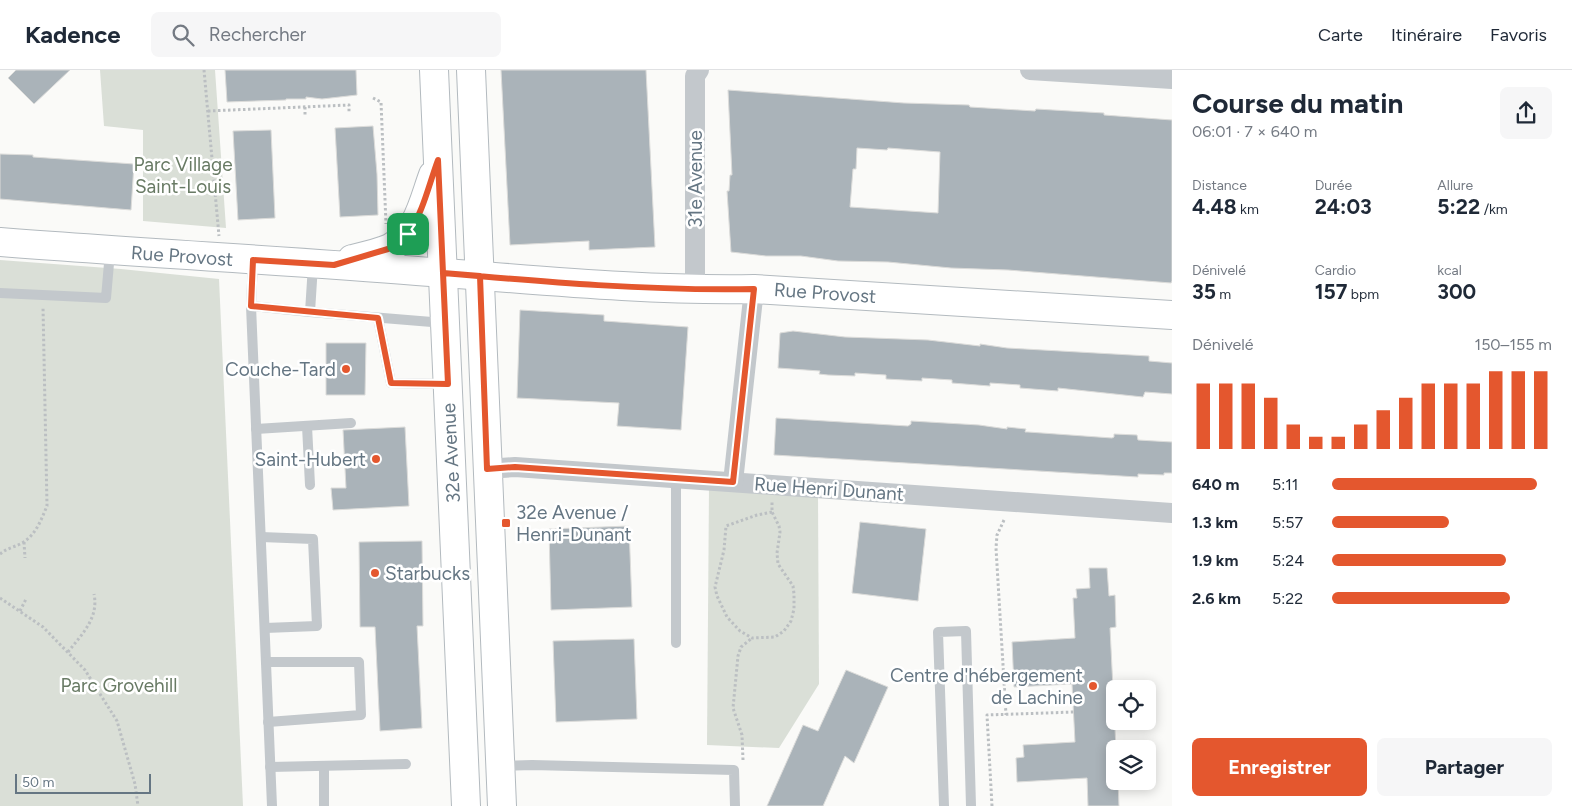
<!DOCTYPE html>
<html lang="fr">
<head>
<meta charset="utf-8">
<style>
  body { margin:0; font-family:Figtree,sans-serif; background:#f6f6f7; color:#1f2937; height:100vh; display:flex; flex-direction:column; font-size:19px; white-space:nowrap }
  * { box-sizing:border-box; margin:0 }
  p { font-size:16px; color:#747a83 }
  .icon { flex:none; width:28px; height:28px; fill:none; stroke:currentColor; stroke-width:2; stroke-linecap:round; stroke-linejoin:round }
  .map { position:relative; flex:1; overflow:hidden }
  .sheet { display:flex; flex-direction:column; background:#fff; width:400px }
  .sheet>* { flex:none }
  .fabs { position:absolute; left:1106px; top:610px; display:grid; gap:10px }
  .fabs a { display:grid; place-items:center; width:50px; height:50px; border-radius:8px; background:#fff; box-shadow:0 2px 12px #0003; font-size:25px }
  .scale { position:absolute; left:15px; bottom:12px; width:136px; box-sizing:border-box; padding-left:5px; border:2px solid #657683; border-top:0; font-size:14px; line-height:18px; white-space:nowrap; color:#657683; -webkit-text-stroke:4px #fff; paint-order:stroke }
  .pin { position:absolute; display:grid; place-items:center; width:42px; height:42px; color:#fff; margin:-21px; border-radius:10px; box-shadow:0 2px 8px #0006 }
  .round { display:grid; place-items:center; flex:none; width:52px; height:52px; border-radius:8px; background:#f6f6f7 }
  .head { display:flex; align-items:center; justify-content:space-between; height:85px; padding:0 20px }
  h1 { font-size:28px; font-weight:700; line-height:38px }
  .metrics { display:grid; grid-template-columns:repeat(3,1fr); gap:8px; height:85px; padding:5px 20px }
  .metrics div { display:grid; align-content:center }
  .metrics b { font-size:21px; font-weight:700 }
  .metrics small { font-size:14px; font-weight:400 }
  .metrics p { font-size:14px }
  .chart { height:140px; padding:10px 20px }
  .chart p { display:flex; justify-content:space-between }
  .chart svg { width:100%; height:90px; margin-top:5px; stroke:#e4572e; stroke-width:6 }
  .action { display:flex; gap:10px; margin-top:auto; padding:10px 20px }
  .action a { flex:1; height:58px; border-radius:8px; background:#e4572e; color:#fff; font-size:20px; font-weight:700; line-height:58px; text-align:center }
  .action a+a { background:#f6f6f7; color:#1f2937 }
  ul { padding:0 20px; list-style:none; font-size:16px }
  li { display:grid; grid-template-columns:80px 60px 1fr; align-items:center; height:38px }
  li i { height:12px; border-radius:6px; background:#e4572e }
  header { display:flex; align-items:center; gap:30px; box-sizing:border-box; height:70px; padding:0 25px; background:#fff; border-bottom:1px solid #e0e1e3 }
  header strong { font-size:24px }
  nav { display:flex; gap:28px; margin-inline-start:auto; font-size:18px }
  .search { width:350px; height:45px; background:#f6f6f7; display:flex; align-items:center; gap:12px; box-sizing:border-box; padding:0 18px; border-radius:8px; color:#747a83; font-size:19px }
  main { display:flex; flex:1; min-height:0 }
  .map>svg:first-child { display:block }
  .green { fill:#dadfd7 }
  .building { fill:#aab3b9; stroke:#dcdcda; fill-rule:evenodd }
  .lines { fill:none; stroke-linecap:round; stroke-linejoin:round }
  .secondary-casing { stroke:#b3babf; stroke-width:30 }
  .path { stroke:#bbbfc2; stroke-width:3; stroke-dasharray:2.5 2.5; stroke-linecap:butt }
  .lane { stroke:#c3c8cc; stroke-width:10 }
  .street { stroke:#c3c8cc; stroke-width:20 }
  .secondary { stroke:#fff; stroke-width:28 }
  .route-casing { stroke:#fff; stroke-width:10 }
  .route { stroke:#e4572e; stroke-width:6 }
  .poi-dot { fill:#e4572e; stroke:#fff; stroke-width:2 }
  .labels { text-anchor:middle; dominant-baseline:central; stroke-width:5; stroke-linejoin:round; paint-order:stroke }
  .park-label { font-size:19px; fill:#687a64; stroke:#fff }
  .street-label { font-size:19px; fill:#657683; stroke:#fff }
  .poi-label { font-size:19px; fill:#657683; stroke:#fff; text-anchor:end }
</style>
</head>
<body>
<header>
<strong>Kadence</strong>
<div class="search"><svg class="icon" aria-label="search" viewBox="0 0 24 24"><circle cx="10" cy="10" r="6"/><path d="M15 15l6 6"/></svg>Rechercher</div>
<nav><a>Carte</a><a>Itinéraire</a><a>Favoris</a></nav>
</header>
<main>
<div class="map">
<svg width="1172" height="736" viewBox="0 0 1172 736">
  <rect width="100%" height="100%" fill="#fafaf8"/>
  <!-- green -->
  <g class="green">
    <path d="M100 0H215L226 158 143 151V60L104 56Z"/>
    <path d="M0 190 121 199 219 209 243 736H0Z"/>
    <path d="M709 417 818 425 819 614 779 678 707 675Z"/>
  </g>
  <!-- building -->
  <g class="building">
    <path d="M16 0H70L34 34 8 8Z"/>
    <path d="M225 0H356L357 25 322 29 306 27V29H286V30L227 32Z"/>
    <path d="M501 0H646L655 177 589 180V171L510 175Z"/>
    <path d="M728 20 904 33 969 35 970 37 1035 41 1036 39 1104 43V45L1172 50V211L1171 213 1008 200 951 198 888 192 838 191 801 186H766L731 182 727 121H729L730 105H732ZM857 78 887 80 888 78 940 82 938 143 850 137 853 99H856Z"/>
    <path d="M373 56 377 104 378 145 340 147 335 58Z"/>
    <path d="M271 60 275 148 238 150 233 61Z"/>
    <path d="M0 84 33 85V87L134 94 131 140 0 129Z"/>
    <path d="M520 240 604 245V251L688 257 681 360 617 356 619 333 517 328Z"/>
    <path d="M793 261 845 267 928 270 980 276V274L1007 278 1149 286V291L1172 293V324L1145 322 1143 327 1058 318V321L1020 318V315L990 313V316L952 313V310L922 308V311L886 309V305L870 304 855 303V306L828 305 819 304 820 301 778 298 780 263Z"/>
    <path d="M326 273H366L365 325H326Z"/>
    <path d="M776 348 908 356 911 354V351L979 355 1007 359V357L1026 359 1025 362H1028L1112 368 1114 367V364L1137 365 1138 370 1172 372V403H1164V405L1138 404V407L774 385Z"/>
    <path d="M405 357 409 436 333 440 331 418H346L343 360Z"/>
    <path d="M860 452 926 459 918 531 852 523Z"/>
    <path d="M629 456 632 537 551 540 549 459Z"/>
    <path d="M422 471 423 556H417L422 658 380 661 375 557H360L359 472Z"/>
    <path d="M1089 498H1107L1109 526 1115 525 1116 557 1110 558 1116 679H1115V711H1118L1119 736H1088L1087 708 1017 712 1016 688 1024 687 1023 675 1075 672 1072 614 1014 617 1012 572 1075 568 1073 528H1077L1076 519 1090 518Z"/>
    <path d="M634 569 637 649 556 652 553 571Z"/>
    <path d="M846 600 888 617 854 693 845 686 823 736H767L803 655 818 661Z"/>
  </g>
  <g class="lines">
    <!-- secondary casing -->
    <g class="secondary-casing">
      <g id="secondary">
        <path d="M434 0 466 736"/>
        <path d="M471 0 502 736"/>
        <path d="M0 172C139 183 278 190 417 201 529 209 641 221 754 219L1172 245"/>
        <path d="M352 189C365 186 379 183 390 178 418 163 423 132 433 105"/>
      </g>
    </g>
    <!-- path -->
    <g class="path">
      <path d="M204 0 219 166"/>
      <path d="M373 28 381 32 386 154"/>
      <path d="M305 37V45"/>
      <path d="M208 41 349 35V43"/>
      <path d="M772 442 757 445 726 456 724 480 715 517 717 526 727 547 740 561 752 568 775 567 784 561 791 551 794 539V524L793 516 778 494 777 483 780 462 779 456 772 442V432"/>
      <path d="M1004 450 997 465 996 478 1006 645"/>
      <path d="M24 472 25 488"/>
      <path d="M0 484C7 478 15 477 22 473 36 465 41 450 47 436L43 237"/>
      <path d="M0 528 43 557 85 600 117 651 135 714 138 736"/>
      <path d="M20 541 26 529"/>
      <path d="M68 582C82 564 99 548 94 524"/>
      <path d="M743 690 742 665 733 638 738 586 741 577 752 568"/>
      <path d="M992 736 987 645 1074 642"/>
    </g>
    <!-- lane -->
    <g class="lane">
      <path d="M253 190 251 236 272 736"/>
      <path d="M0 223 106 228 110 182"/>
      <path d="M251 236 310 242 313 195"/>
      <path d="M310 242 444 253"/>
      <path d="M378 248 391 313 446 314"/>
      <path d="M307 356 310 415"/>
      <path d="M256 359 351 353"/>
      <path d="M676 408V573"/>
      <path d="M261 467 313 469 317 556 265 558"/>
      <path d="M266 592H359L361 645 268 652"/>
      <path d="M324 696V736"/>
      <path d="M501 696 532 695 734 700 735 736"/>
      <path d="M270 697 406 694"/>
      <path d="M944 736 938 562 966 561 971 736"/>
    </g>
    <!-- street -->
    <g class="street">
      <path d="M1030 0 1172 9"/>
      <path d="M695 220V6L699 0"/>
      <path d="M487 399 515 397 1172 443"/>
      <path d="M733 412 754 219"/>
    </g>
    <!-- secondary -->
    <use href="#secondary" class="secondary"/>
  </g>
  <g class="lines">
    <!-- route casing -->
    <g class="route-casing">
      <path id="route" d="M408 164 402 170 388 179 334 195 253 190 251 236 378 248 391 313 448 314 443 203C546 212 650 221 754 219L733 412 515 397 487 399 480 206 443 203 438 90C429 114 423 143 408 164"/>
    </g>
    <!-- route -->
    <use href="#route" class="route"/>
  </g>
  <!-- markers -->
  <g class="poi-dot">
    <circle cx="346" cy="299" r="5"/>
    <circle cx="376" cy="389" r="5"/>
    <rect x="501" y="448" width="10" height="10" rx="2.5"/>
    <circle cx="375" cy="503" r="5"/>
    <circle cx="1093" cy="616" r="5"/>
  </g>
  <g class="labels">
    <!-- park labels -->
    <g class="park-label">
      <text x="183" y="94">Parc Village<tspan x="183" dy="22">Saint-Louis</tspan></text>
      <text x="119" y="615">Parc Grovehill</text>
    </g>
    <!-- street labels -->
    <g class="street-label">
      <text transform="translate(695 109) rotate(-90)">31e Avenue</text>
      <text transform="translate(182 186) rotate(4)">Rue Provost</text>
      <text transform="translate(825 223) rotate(4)">Rue Provost</text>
      <text transform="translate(451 383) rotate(-93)">32e Avenue</text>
      <text transform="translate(829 419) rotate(4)">Rue Henri Dunant</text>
    </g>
    <!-- poi labels -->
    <g class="poi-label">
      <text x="336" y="299">Couche-Tard</text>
      <text x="366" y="389">Saint-Hubert</text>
      <text x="516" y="442" text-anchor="start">32e Avenue /<tspan x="516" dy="22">Henri-Dunant</tspan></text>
      <text x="385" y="503" text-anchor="start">Starbucks</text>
      <text x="1083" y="605">Centre d'hébergement<tspan x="1083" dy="22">de Lachine</tspan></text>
    </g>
  </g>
</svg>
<div class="fabs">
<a><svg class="icon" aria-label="locate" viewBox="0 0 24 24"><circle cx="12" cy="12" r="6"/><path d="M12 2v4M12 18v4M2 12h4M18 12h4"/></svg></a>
<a><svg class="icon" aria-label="layers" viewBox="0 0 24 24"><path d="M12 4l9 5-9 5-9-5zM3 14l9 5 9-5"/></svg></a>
</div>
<div class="scale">50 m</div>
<div class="pin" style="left:408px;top:164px;background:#1e9e55"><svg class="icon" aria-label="arrive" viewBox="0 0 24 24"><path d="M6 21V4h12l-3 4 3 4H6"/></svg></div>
</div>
<section class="sheet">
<div class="head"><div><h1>Course du matin</h1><p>06:01 · 7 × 640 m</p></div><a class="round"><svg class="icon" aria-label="share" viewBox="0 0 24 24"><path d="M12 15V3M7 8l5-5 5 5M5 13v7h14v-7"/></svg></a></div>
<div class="metrics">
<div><p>Distance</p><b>4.48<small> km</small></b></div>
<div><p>Durée</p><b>24:03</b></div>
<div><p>Allure</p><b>5:22<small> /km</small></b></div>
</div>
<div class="metrics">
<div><p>Dénivelé</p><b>35<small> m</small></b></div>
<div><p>Cardio</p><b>157<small> bpm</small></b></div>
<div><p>kcal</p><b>300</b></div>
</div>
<div class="chart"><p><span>Dénivelé</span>150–155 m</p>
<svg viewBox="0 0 160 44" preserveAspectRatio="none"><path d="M5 44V12M15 44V12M25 44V12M35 44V19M45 44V32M55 44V38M65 44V38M75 44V32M85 44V25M95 44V19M105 44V12M115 44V12M125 44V12M135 44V6M145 44V6M155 44V6"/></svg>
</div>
<ul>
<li><b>640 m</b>5:11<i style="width:93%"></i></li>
<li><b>1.3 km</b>5:57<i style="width:53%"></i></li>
<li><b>1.9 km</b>5:24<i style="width:79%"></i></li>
<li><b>2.6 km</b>5:22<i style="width:81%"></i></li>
</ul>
<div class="action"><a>Enregistrer</a><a>Partager</a></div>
</section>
</main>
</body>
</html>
